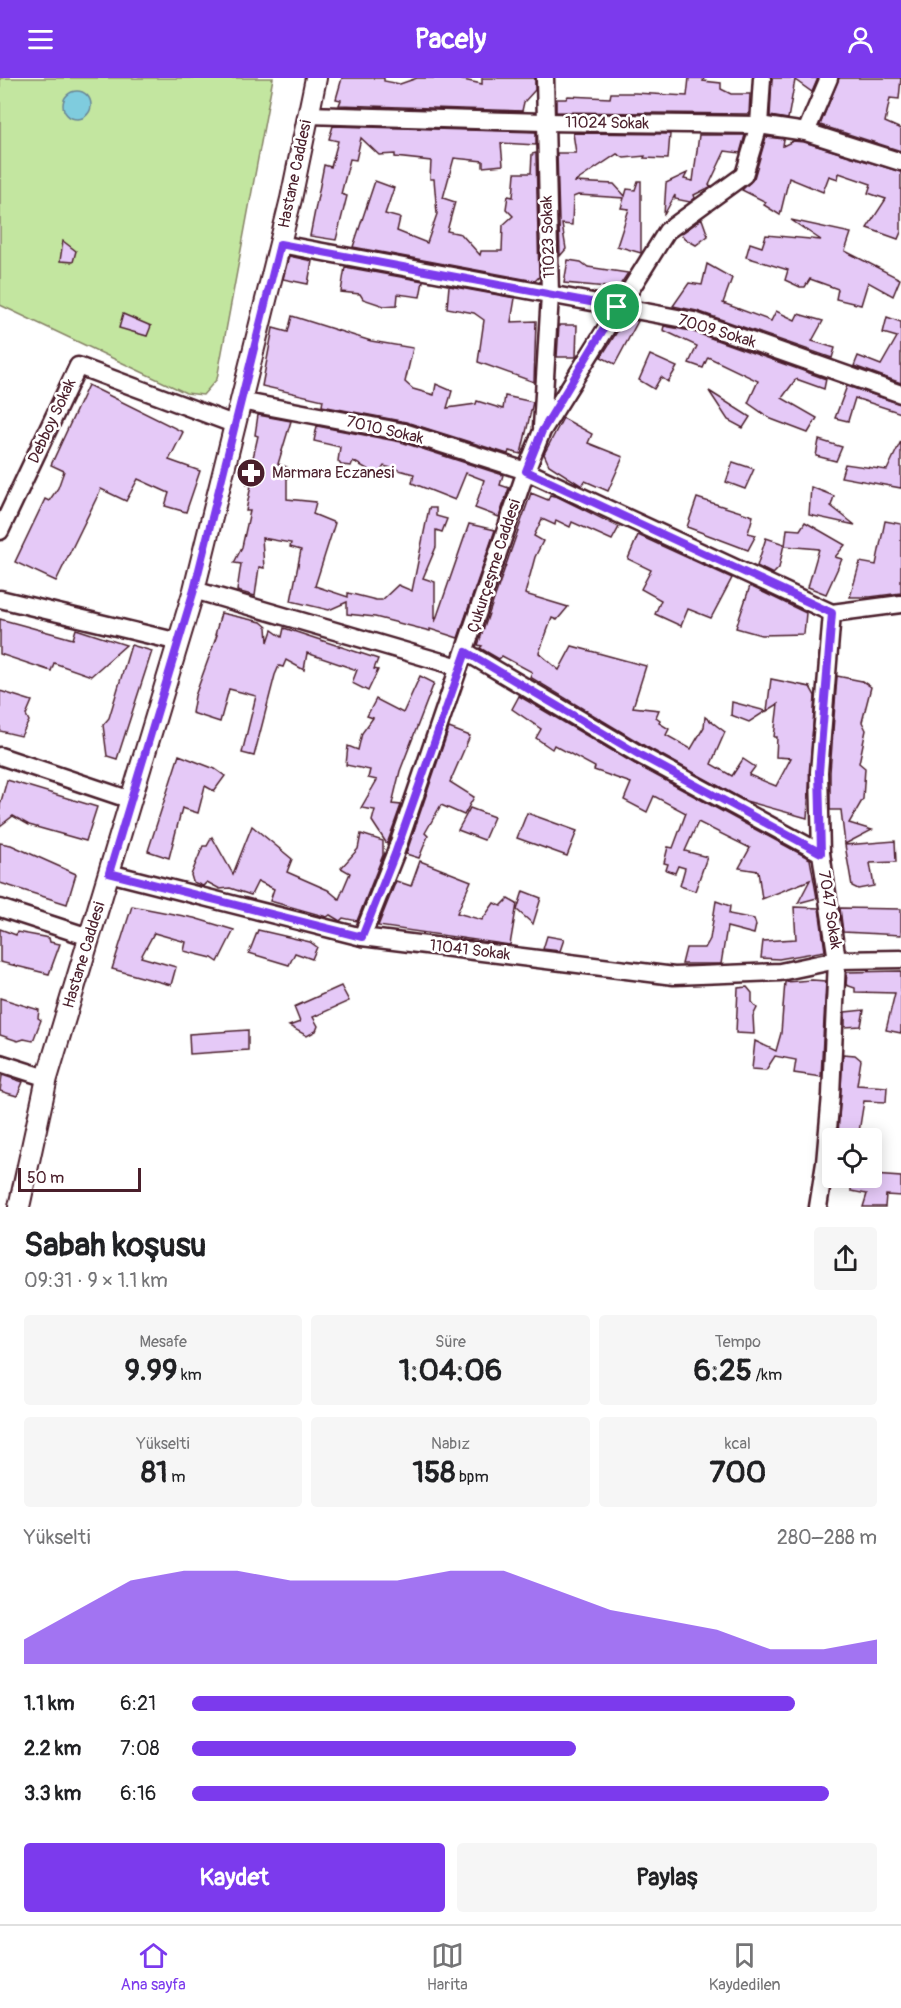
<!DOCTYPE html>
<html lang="tr">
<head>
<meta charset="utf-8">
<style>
  body { margin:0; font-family:Pangolin,sans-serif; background:#f6f6f6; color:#202124; height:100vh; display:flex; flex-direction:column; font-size:22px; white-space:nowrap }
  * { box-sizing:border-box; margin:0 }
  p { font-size:20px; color:#757577 }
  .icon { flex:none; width:33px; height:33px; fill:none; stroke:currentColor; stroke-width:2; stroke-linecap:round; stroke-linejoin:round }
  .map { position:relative; height:1129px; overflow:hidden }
  .side { display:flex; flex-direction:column; background:#fff; flex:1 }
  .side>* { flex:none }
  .tools { position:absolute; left:822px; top:1050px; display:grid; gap:12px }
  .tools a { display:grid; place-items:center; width:60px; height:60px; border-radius:6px; background:#fff; box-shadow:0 3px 15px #0003; font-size:30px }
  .scale { position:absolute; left:18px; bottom:15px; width:123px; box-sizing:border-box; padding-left:6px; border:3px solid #4a1f2b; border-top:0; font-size:16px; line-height:21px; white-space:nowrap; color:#4a1f2b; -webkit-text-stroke:4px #fff; paint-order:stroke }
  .pin { position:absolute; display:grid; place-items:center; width:51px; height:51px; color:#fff; margin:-26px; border:3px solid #fff; border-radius:50%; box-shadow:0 2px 6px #0007 }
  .round { display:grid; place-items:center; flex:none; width:63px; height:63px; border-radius:6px; background:#f6f6f6 }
  .summary { display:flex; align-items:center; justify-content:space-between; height:102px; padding:0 24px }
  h1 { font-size:33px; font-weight:700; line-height:45px }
  .metrics { display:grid; grid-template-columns:repeat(3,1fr); gap:9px; height:102px; padding:6px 24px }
  .metrics div { display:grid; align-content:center; border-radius:6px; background:#f6f6f6; text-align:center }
  .metrics b { font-size:30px; font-weight:700 }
  .metrics small { font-size:16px; font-weight:400 }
  .metrics p { font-size:16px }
  .chart { height:168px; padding:12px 24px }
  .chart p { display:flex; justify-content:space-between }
  .chart svg { width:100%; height:108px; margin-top:6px; fill:#7c3aed; opacity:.7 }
  .cta { display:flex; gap:12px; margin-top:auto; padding:12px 24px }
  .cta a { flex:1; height:69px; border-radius:6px; background:#7c3aed; color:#fff; font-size:24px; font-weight:700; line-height:69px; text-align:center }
  .cta a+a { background:#f6f6f6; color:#202124 }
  ul { padding:0 24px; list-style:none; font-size:20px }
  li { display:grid; grid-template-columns:96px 72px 1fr; align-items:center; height:45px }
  li i { height:15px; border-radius:8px; background:#7c3aed }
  header { display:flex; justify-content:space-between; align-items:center; height:78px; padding:0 24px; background:#7c3aed; color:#fff; font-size:27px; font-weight:700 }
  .menu { display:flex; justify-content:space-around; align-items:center; height:84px; border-top:2px solid #e0e0e0; background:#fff; font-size:16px; color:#757577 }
  .menu a { display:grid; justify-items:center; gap:3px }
  .menu .current { color:#7c3aed }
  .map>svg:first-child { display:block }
  .green { fill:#c3e6a0; stroke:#868266; stroke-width:1.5 }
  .water { fill:#7fccde; stroke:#6a8796; stroke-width:1.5 }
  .building { fill:#e5c9f7; stroke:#4a1f2b; stroke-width:1.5 }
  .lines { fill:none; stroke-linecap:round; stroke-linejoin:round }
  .minor-casing { stroke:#4a1f2b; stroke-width:21 }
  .tertiary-casing { stroke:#4a1f2b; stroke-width:24 }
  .minor { stroke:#fff; stroke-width:16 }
  .tertiary { stroke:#fff; stroke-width:20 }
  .route-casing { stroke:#fff; stroke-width:12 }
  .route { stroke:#7c3aed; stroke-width:8 }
  .labels { text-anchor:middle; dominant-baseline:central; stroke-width:5; stroke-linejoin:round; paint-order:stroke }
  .street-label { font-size:16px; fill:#4a1f2b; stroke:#fff }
  .poi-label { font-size:16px; fill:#4a1f2b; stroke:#fff; text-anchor:start }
</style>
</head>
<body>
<header><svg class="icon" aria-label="menu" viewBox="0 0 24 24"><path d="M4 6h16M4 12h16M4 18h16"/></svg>Pacely<svg class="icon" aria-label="person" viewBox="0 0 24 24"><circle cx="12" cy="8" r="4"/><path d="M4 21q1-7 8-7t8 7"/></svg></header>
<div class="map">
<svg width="901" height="1129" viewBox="0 0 901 1129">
  <rect width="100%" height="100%" fill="#fff"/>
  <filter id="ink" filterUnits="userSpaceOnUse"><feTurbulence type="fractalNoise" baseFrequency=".0167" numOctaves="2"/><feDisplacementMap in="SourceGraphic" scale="12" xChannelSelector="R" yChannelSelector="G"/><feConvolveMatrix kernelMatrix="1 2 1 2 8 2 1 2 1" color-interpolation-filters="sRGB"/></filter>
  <g filter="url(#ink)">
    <!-- green -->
    <path class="green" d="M0 0H273L217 301 203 317 186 315 0 227Z"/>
    <!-- water -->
    <circle class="water" cx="77" cy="27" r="14"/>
    <!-- building -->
    <g class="building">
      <path d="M342 0H384V3L400 6 417 0H454L482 6V0H535V12L524 24 522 33 339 27 341 22 336 21Z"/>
      <path d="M689 0H704L703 3 721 5V11L731 16H750L749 36 556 34V21H566L568 18 610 20 611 15H635L687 18Z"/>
      <path d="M772 0H818L812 14 795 2 788 41 770 38Z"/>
      <path d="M839 0H901L899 21 890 20 885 44 901 51V73L820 47Z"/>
      <path d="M333 48 536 54V67L501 65 503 87 483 89V83L454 80 443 120 455 124 447 153 461 156 480 177 481 173H502L503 147 513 138 506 131 508 118 513 119 515 95H531L532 76 536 75 539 199 535 203 353 169 375 103 394 110 385 136 400 140 397 153 427 165 437 136 434 101H430L431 83 395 79V76L379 77 361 60 356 82 350 81 341 116 347 118 336 162 310 158 324 87 331 89 338 63 329 61Z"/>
      <path d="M573 55 670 56 668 81 644 80 645 78 624 80 617 76 575 104 614 106 625 118 627 111 635 112 638 103H641V175L617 168 629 131 621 130 624 120 578 117 573 119 572 147 562 146 566 171 560 178 557 75H576Z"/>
      <path d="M699 57H745L740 75 725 73 709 107 712 108 694 117 695 120 690 124 675 121V117L664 137 666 105 687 95 684 101 693 103Z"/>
      <path d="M766 59 784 61 783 68 793 63 804 64 901 94V154L898 161 867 150 886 121 868 115 871 106 839 95 838 101 829 98 823 114 789 100 780 137 764 127 766 124 742 112 754 100Z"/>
      <path d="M702 141 708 158 696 167 685 161 681 156Z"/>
      <path d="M791 142 851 155 845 173 900 201 893 218 868 204 861 227 836 221 838 211 810 201 805 209H800L785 202 788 192 746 179 750 165 762 169 766 157 821 162Z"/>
      <path d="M63 163 76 173 73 184 60 183Z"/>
      <path d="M289 178 312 183 308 206 283 201Z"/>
      <path d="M568 182 581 184 588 189 628 195 618 210 564 205Z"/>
      <path d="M707 186 732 200 723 225 771 243 776 233 795 242 798 236 823 243 812 263 835 270 832 280 697 233 673 228 689 205 702 207Z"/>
      <path d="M345 189 423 203 420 219 398 216 397 227 384 228 363 221 360 216 341 214Z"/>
      <path d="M449 208 515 220 511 244 536 243 534 304 478 284 484 242 474 235 447 230Z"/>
      <path d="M123 236 151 248 147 258 119 250Z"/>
      <path d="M292 238 371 263 413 270 405 304 413 311 434 317 436 306 452 313 447 330 476 326 477 323 503 331 505 318 533 324 521 376 509 373 508 376 406 344 322 328 323 322 262 308 273 250 288 254Z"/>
      <path d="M887 239 901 244V305L854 288 858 278 881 287 897 259 883 255Z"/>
      <path d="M625 241 638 243 615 286 601 279Z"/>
      <path d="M559 247H577L576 279H557Z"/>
      <path d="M664 248 691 253 826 301 824 311 796 301 782 320 817 340 808 355 771 341 748 325 758 303 708 279 703 290 689 285 697 268 663 252Z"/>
      <path d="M650 277 677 289 668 304 661 299 654 311 639 302Z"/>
      <path d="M88 307 183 354 169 382 200 393 186 434 165 428 169 415 138 401 126 423 101 411 56 503 15 484 45 421 49 423 58 410 64 393 51 387Z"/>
      <path d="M847 308 901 326V335L855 320 848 343 835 340Z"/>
      <path d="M709 313 750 339 743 350 728 342Z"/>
      <path d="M258 337 291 343 278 386 287 389V421L316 424 313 436 335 445 315 508 348 519V515L376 522H382L398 507 412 513 429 430H436V438L447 441 442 454 436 452V469L423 500 435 504V544L469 446 495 452 458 560 430 551V553L375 539 347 536V524L329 532 291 523 301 472 290 469 291 465 262 460 264 490 259 489 255 518 237 513 241 486 234 485 242 469 250 433H246L251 407 247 406 258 358 255 357Z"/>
      <path d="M563 340 592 356 588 365 623 379 608 413 585 403 582 408 549 387 544 376Z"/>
      <path d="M317 348 401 364 503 397 500 407 509 410 499 439 475 430 484 402 466 395 455 422 412 405 414 396 384 388 378 397 353 383 351 388 341 387 338 383 340 369 314 363Z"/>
      <path d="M819 362 842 369 836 383 816 378Z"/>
      <path d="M901 363V410L841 399 845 386 887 392Z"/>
      <path d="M733 384 754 391 745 411 726 404Z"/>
      <path d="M811 409 834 418 831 428 855 447 809 437Z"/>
      <path d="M531 415 548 422 550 417 558 419 619 449 612 462 572 444 570 449 556 442 555 447 542 441 534 458 543 463 535 479 525 516 568 529 557 542 552 540 539 575 559 592 572 568 646 588 633 629 659 632 656 639 660 642 659 645 669 651 666 657 691 671 704 649 705 639 725 654 711 686 732 698 743 681 755 689 749 697 776 708 791 680 776 679 777 659H774L778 626 767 633 771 601 810 609 815 618 807 740 746 723 645 668 530 599 532 594 502 578 499 581 480 570 482 568 478 567Z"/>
      <path d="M697 420 753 438 748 455 756 457 748 472 687 449Z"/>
      <path d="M885 443 901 446V515L870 519H850L860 484 876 487Z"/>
      <path d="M805 444 845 467 835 479 842 481 826 516 808 509 819 471 785 468 787 451 800 452Z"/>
      <path d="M638 457 732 500 711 540 688 531 681 548 655 536 661 522 641 511 651 492 628 481Z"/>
      <path d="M766 460 784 466 779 490 773 496 757 488Z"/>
      <path d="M750 508 806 535 804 556 761 557 736 550Z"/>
      <path d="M221 535 261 544 267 549 268 564 272 552 282 559 284 550 378 581 374 591 378 592 368 613 352 605 357 592 307 575 304 592 286 582 283 589 279 588 275 597 254 678 242 675 256 618 229 611 220 644 192 635 195 618 217 557H215Z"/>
      <path d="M0 541 73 561 76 551 126 567 91 598 54 585 51 593 0 576Z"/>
      <path d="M131 567 152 573 117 681 107 678 103 647 109 640Z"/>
      <path d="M420 598 434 605 400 693 392 726 401 727 387 766 372 743 375 732 361 730 377 702 368 700 370 692 346 687 348 668 358 672 362 655 373 640 367 638 376 621 403 635Z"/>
      <path d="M837 598 862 603 871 609 862 644 866 652 859 685 865 690 863 721 849 745 872 752 845 766 841 732H830V694Z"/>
      <path d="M0 613 32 623 26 637 29 643 21 658 0 653Z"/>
      <path d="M519 618 635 686 810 781 817 820 798 825 810 802 762 821 758 793 739 790 750 770 698 744 685 773 707 779 695 813 680 808 685 790 678 788 675 795 666 792 668 786 664 785 668 769 673 770 686 735 654 718 647 734 624 722 631 705 594 692 595 689 554 667 552 671 536 660 541 651 512 631Z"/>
      <path d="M732 624 766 633 749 644 731 637Z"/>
      <path d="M449 650 470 658 450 704 474 719 464 737 441 727 425 755 428 758 419 780 406 776Z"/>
      <path d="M179 677 215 691 225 698 214 713 205 708 198 735 182 730 169 780 148 773Z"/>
      <path d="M7 702 97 729 86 763 29 747 13 738 0 748V727Z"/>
      <path d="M470 730 494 739 484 762 458 752Z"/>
      <path d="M527 735 577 753 567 778 517 760Z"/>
      <path d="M252 748 292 781 287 794 328 812 339 821 350 795 341 790 358 771 361 756 383 763V777L357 843 343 840 340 843 330 837 327 839 270 823 274 811 258 803 251 817 230 810 220 811 207 804 203 808 193 804 191 797 203 768H207L212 759 233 796Z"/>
      <path d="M895 763 896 784 870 785 874 808 858 811 852 808 845 767Z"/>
      <path d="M0 765 11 767 76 796 67 826 0 805Z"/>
      <path d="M420 783 471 803 457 835 482 842 494 825 501 828 508 821 517 826 510 867 378 848 396 803 411 808Z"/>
      <path d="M523 813 541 820 533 846 517 832Z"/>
      <path d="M716 823 730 828 729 836 754 841 756 847 754 856 727 849 721 886H682L686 870H705L710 861Z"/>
      <path d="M132 828 194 840 234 852 218 884 212 880 184 873 186 864 154 855 141 879 176 889 171 907 112 891Z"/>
      <path d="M794 829 819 830 825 873 779 881 761 880 763 863 796 861Z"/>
      <path d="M840 830 901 831V857L843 854Z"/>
      <path d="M0 851 16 857 17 854 49 860 50 864 60 866 49 896 0 884Z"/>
      <path d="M258 852 310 864 317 869 312 881 295 875 289 887 249 875Z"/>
      <path d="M547 858 564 861 560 873 543 871Z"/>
      <path d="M901 893V955L886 952 895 915 855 914V910L846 907 847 894Z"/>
      <path d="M812 902 826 903 821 999 794 995 796 982 775 978 766 992 752 991 755 963 776 973 781 955 785 904Z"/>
      <path d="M341 908 349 923 313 939 318 948 316 953 307 958 289 948 300 944 294 929Z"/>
      <path d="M747 909 752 915V924L757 930 753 938 754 956 736 955 738 910Z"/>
      <path d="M0 920 39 932 38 940 41 942 33 963 24 961 18 963 0 957Z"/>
      <path d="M864 932 861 948 845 949V934Z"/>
      <path d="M248 952V972L190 976 189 956Z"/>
      <path d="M843 976 855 977 861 982 857 1007 887 1009 886 1024 864 1023 858 1060 838 1057Z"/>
      <path d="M2 997 23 1004 17 1018 0 1013Z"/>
      <path d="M873 1097 901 1099V1118L886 1117 885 1129H863L867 1116 851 1113V1100Z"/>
    </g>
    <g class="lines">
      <!-- minor casing -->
      <g class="minor-casing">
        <g id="minor">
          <path d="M308 37 544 44 759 47 806 54 901 84"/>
          <path d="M806 54 829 0"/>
          <path d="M280 166 694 243 901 316"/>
          <path d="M240 323 404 354 526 393 832 535 901 526"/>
          <path d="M542 349 550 217 545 0"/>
          <path d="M0 453 78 288 236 347"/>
          <path d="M194 512 459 589"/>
          <path d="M0 521 179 564"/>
          <path d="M466 574 640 677 821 775"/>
          <path d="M0 678 131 722"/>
          <path d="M109 795 362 859 674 898 780 894 837 882 901 881"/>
          <path d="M0 830 89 859"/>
          <path d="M362 859 395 776 526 393 542 353 667 153 744 97 759 47 762 0"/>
          <path d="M0 985 47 1000"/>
          <path d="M818 1129 825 1085 831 1017 837 882 821 775 819 694 832 535"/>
        </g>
      </g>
      <!-- tertiary casing -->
      <g class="tertiary-casing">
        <path id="tertiary" d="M19 1129 47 1000 194 512 291 121 316 0"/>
      </g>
      <!-- minor -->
      <use href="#minor" class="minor"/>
      <!-- tertiary -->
      <use href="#tertiary" class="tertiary"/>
    </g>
  </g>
  <g class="lines" filter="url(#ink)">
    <!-- route casing -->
    <g class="route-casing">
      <path id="route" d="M280 166 617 229 542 353 526 393 832 535 819 694 821 775 640 677 466 574 395 776 362 859 109 795 194 512Z"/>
    </g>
    <!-- route -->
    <use href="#route" class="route"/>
  </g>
  <!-- icons -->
  <defs>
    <g id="pharmacy-disc" transform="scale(1.5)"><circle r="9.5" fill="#4a1f2b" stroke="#fff"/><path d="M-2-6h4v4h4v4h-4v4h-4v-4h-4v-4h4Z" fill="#fff"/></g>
  </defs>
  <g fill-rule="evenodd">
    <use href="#pharmacy-disc" x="251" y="395"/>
  </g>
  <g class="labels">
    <!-- street labels -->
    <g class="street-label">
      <text transform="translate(607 45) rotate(1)">11024 Sokak</text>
      <text transform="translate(295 96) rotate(-78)">Hastane Caddesi</text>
      <text transform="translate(548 159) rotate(-92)">11023 Sokak</text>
      <text transform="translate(717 253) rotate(17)">7009 Sokak</text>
      <text transform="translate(52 343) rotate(-65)">Debboy Sokak</text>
      <text transform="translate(385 352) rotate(13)">7010 Sokak</text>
      <text transform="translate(494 488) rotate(-72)">Çukurçeşme Caddesi</text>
      <text transform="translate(830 832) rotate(81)">7047 Sokak</text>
      <text transform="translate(470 872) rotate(7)">11041 Sokak</text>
      <text transform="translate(84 877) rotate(-73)">Hastane Caddesi</text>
    </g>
    <!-- poi labels -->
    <g class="poi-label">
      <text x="272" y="395">Marmara Eczanesi</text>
    </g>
  </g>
</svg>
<div class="tools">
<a><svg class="icon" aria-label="locate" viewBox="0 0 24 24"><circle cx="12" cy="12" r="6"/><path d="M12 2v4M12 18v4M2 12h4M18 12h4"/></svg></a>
</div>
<div class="scale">50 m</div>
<div class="pin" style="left:617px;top:229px;background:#1e9e55"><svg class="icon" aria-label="arrive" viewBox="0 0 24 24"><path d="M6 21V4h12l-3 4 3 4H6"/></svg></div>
</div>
<section class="side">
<div class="summary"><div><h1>Sabah koşusu</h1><p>09:31 · 9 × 1.1 km</p></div><a class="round"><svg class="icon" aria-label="share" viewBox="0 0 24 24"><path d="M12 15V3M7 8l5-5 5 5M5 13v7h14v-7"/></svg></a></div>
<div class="metrics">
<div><p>Mesafe</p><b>9.99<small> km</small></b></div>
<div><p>Süre</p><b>1:04:06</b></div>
<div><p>Tempo</p><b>6:25<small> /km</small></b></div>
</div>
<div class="metrics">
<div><p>Yükselti</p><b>81<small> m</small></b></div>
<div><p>Nabız</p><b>158<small> bpm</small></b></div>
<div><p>kcal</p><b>700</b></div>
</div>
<div class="chart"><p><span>Yükselti</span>280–288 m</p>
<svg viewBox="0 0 160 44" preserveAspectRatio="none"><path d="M0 44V34L10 22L20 10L30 6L40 6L50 10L60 10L70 10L80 6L90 6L100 14L110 22L120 26L130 30L140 38L150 38L160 34V44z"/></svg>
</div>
<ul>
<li><b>1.1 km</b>6:21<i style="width:88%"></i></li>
<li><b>2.2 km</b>7:08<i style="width:56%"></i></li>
<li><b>3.3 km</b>6:16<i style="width:93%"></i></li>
</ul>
<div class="cta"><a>Kaydet</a><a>Paylaş</a></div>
</section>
<nav class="menu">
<a class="current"><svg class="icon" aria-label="home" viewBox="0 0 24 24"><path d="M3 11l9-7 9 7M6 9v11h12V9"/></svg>Ana sayfa</a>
<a><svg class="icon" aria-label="map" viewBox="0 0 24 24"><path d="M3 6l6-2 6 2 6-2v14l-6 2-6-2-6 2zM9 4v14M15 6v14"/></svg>Harita</a>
<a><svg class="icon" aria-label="saved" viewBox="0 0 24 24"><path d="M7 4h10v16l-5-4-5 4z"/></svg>Kaydedilen</a>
</nav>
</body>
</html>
